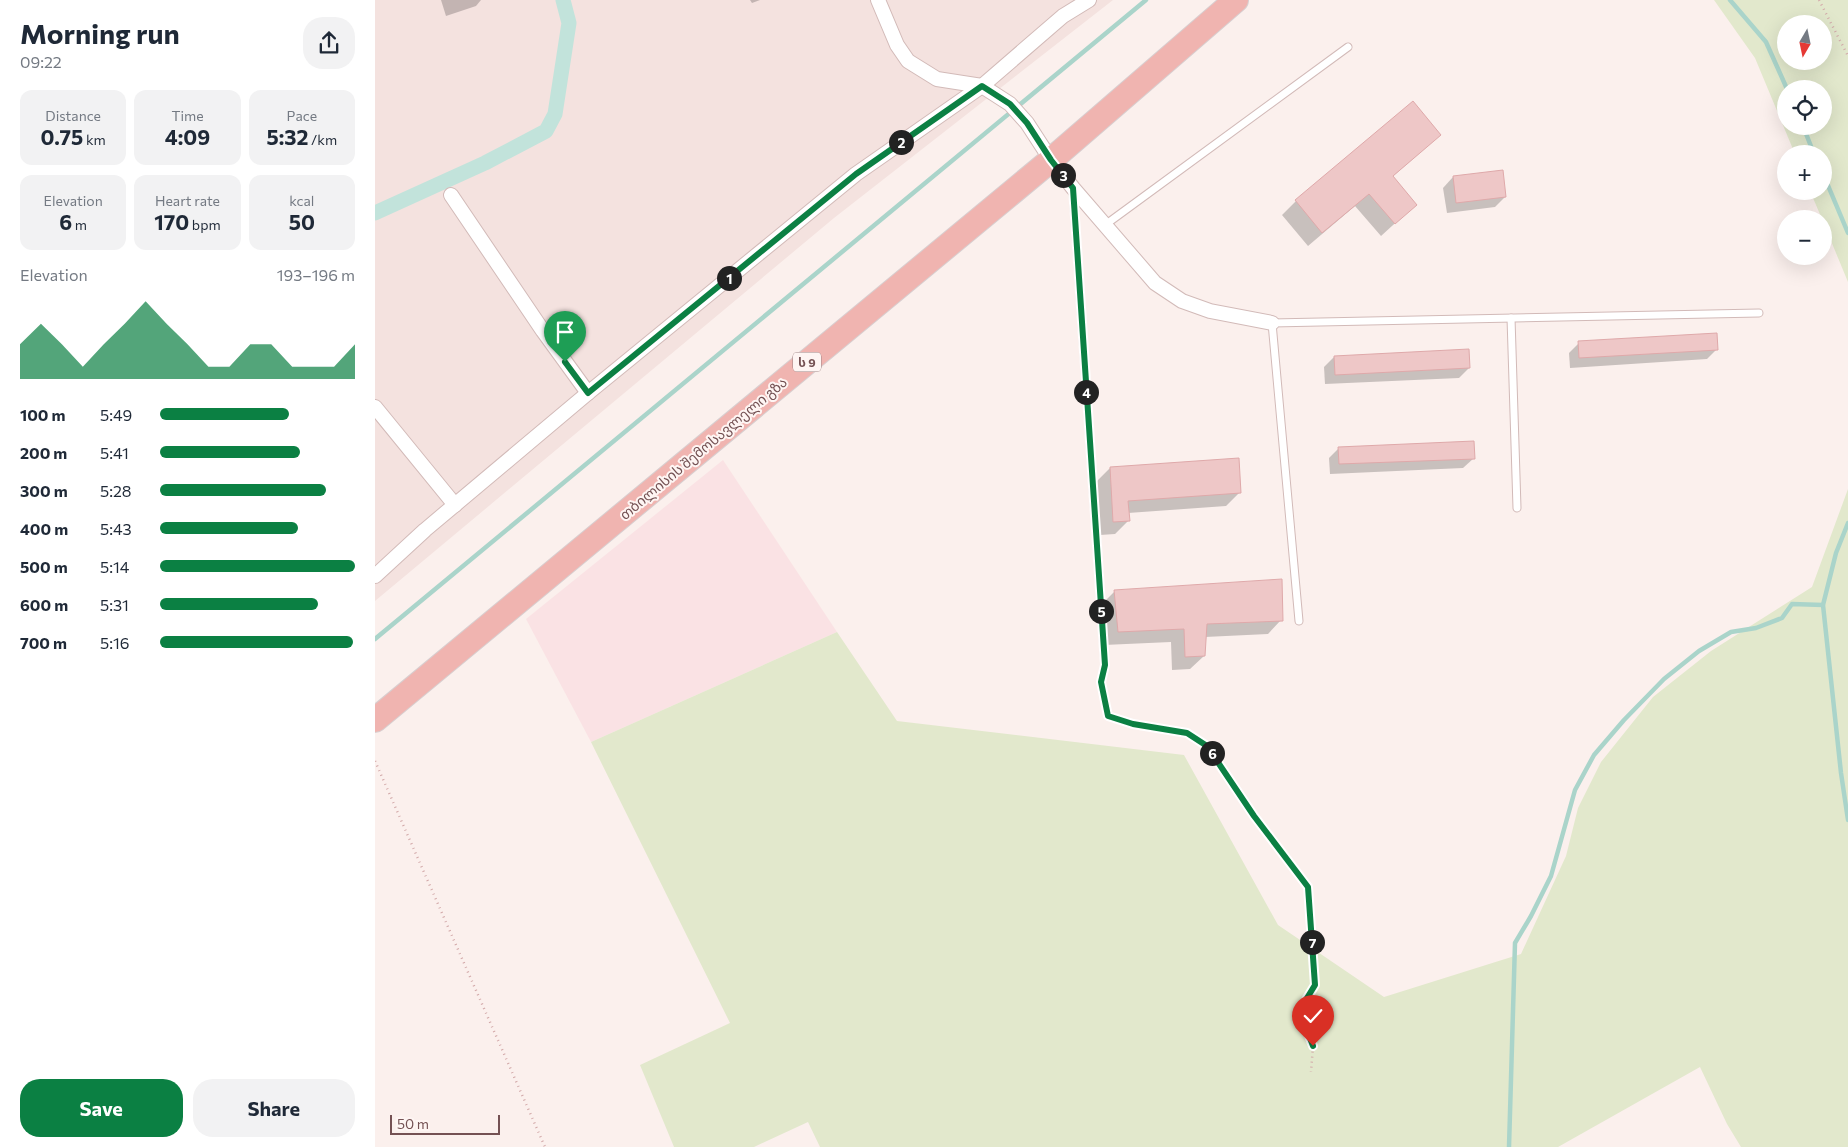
<!DOCTYPE html>
<html lang="en">
<head>
<meta charset="utf-8">
<style>
  body { margin:0; font-family:Commissioner,"Noto Sans Georgian",sans-serif; background:#f2f2f3; color:#1f2937; height:100vh; display:flex; flex-direction:column; font-size:19px; white-space:nowrap }
  * { box-sizing:border-box; margin:0 }
  p { font-size:16px; color:#747a83 }
  .icon { flex:none; width:28px; height:28px; fill:none; stroke:currentColor; stroke-width:2; stroke-linecap:round; stroke-linejoin:round }
  .map { position:relative; flex:1; overflow:hidden }
  .sheet { display:flex; flex-direction:column; background:#fff; width:375px }
  .sheet>* { flex:none }
  .needle { width:32px; rotate:189deg }
  .fabs { position:absolute; left:1402px; top:15px; display:grid; gap:10px }
  .fabs a { display:grid; place-items:center; width:55px; height:55px; border-radius:50%; background:#fff; box-shadow:0 5px 20px #0002; font-size:25px }
  .scale { position:absolute; left:15px; bottom:12px; width:110px; box-sizing:border-box; padding-left:5px; border:2px solid #745153; border-top:0; font-size:14px; line-height:18px; white-space:nowrap; color:#745153; -webkit-text-stroke:4px #fef5f3; paint-order:stroke }
  .pin { position:absolute; display:grid; place-items:center; width:42px; height:42px; color:#fff; margin:-51px -21px; border-radius:50% 50% 50% 0; rotate:-45deg; box-shadow:0 0 5px #0007 }
  .pin .icon { rotate:45deg }
  .km { position:absolute; width:25px; height:25px; margin:-12px; border-radius:50%; background:#222; color:#fff; font-size:14px; line-height:25px; text-align:center }
  .round { display:grid; place-items:center; flex:none; width:52px; height:52px; border-radius:20px; background:#f2f2f3 }
  .headline { display:flex; align-items:center; justify-content:space-between; height:85px; padding:0 20px }
  h1 { font-size:28px; font-weight:700; line-height:38px }
  .metrics { display:grid; grid-template-columns:repeat(3,1fr); gap:8px; height:85px; padding:5px 20px }
  .metrics div { display:grid; align-content:center; border-radius:12px; background:#f2f2f3; text-align:center }
  .metrics b { font-size:21px; font-weight:700 }
  .metrics small { font-size:14px; font-weight:400 }
  .metrics p { font-size:14px }
  .chart { height:140px; padding:10px 20px }
  .chart p { display:flex; justify-content:space-between }
  .chart svg { width:100%; height:90px; margin-top:5px; fill:#0b8043; opacity:.7 }
  .button { display:flex; gap:10px; margin-top:auto; padding:10px 20px }
  .button a { flex:1; height:58px; border-radius:20px; background:#0b8043; color:#fff; font-size:20px; font-weight:700; line-height:58px; text-align:center }
  .button a+a { background:#f2f2f3; color:#1f2937 }
  ul { padding:0 20px; list-style:none; font-size:16px }
  li { display:grid; grid-template-columns:80px 60px 1fr; align-items:center; height:38px }
  li i { height:12px; border-radius:6px; background:#0b8043 }
  main { display:flex; flex:1; min-height:0 }
  .map>svg:first-child { display:block }
  .residential { fill:#f4e2df }
  .commercial { fill:#fae2e4 }
  .green { fill:#e2e8cc; fill-rule:evenodd }
  .shadow { fill:#0003 }
  .lines { fill:none; stroke-linecap:round; stroke-linejoin:round }
  .stream { stroke:#aad4ca; stroke-width:4.5 }
  .canal { stroke:#c2e3db; stroke-width:15 }
  .building { fill:#eec7c7; stroke:#dfa9aa }
  .service-casing { stroke:#d2bab8; stroke-width:9 }
  .minor-casing { stroke:#d2bab8; stroke-width:16 }
  .trunk-casing { stroke:#d8cecf; stroke-width:26 }
  .path { stroke:#d3aaaa; stroke-width:2.5; stroke-dasharray:1 4; stroke-linecap:butt }
  .service { stroke:#fff; stroke-width:7 }
  .minor { stroke:#fff; stroke-width:14 }
  .trunk { stroke:#f0b4b0; stroke-width:24 }
  .route-casing { stroke:#fff; stroke-width:10 }
  .route { stroke:#0b8043; stroke-width:6 }
  .labels { text-anchor:middle; dominant-baseline:central; stroke-width:4; stroke-linejoin:round; paint-order:stroke }
  .shield { fill:#fef5f3; stroke:#9d8283; stroke-width:1 }
  .shield-label { font-size:12px; font-weight:bold; fill:#745153 }
  .street-label { font-size:14px; fill:#745153; stroke:#fef5f3 }
</style>
</head>
<body>
<main>
<section class="sheet">
<div class="headline"><div><h1>Morning run</h1><p>09:22</p></div><a class="round"><svg class="icon" aria-label="share" viewBox="0 0 24 24"><path d="M12 15V3M7 8l5-5 5 5M5 13v7h14v-7"/></svg></a></div>
<div class="metrics">
<div><p>Distance</p><b>0.75<small> km</small></b></div>
<div><p>Time</p><b>4:09</b></div>
<div><p>Pace</p><b>5:32<small> /km</small></b></div>
</div>
<div class="metrics">
<div><p>Elevation</p><b>6<small> m</small></b></div>
<div><p>Heart rate</p><b>170<small> bpm</small></b></div>
<div><p>kcal</p><b>50</b></div>
</div>
<div class="chart"><p><span>Elevation</span>193–196 m</p>
<svg viewBox="0 0 160 44" preserveAspectRatio="none"><path d="M0 44V27L10 17L20 27L30 38L40 27L50 17L60 6L70 17L80 27L90 38L100 38L110 27L120 27L130 38L140 38L150 38L160 27V44z"/></svg>
</div>
<ul>
<li><b>100 m</b>5:49<i style="width:66%"></i></li>
<li><b>200 m</b>5:41<i style="width:72%"></i></li>
<li><b>300 m</b>5:28<i style="width:85%"></i></li>
<li><b>400 m</b>5:43<i style="width:71%"></i></li>
<li><b>500 m</b>5:14<i style="width:100%"></i></li>
<li><b>600 m</b>5:31<i style="width:81%"></i></li>
<li><b>700 m</b>5:16<i style="width:99%"></i></li>
</ul>
<div class="button"><a>Save</a><a>Share</a></div>
</section>
<div class="map">
<svg width="1473" height="1147" viewBox="0 0 1473 1147">
  <rect width="100%" height="100%" fill="#fbf0ed"/>
  <!-- residential -->
  <path class="residential" d="M0 0H738L459 218 0 601Z"/>
  <!-- commercial -->
  <path class="commercial" d="M348 460 462 632 216 742 151 619Z"/>
  <!-- green -->
  <g class="green">
    <path d="M1339 0H1473V282L1449 224V219H1447L1435 191H1449V154H1420L1380 58ZM1411 24H1449V61H1411ZM1411 89H1449V126H1411Z"/>
    <path d="M1473 489V1147H1366L1352 1124 1325 1067 1183 1147H445L433 1122 379 1147H299L265 1065 355 1023 216 742 462 632 522 721 809 755 903 925 1009 997 1146 954 1191 856 1203 808 1226 762 1278 697 1336 651 1437 587Z"/>
  </g>
  <!-- shadow -->
  <g class="shadow">
    <path d="M66 0H106L101 6 71 16Z"/>
    <path d="M375 0H385L377 3Z"/>
    <path d="M1038 103 1065 135 1017 177 1040 205 1006 236 980 206 933 246 907 215 921 201Z"/>
    <path d="M1078 177 1130 197 1120 207 1072 213 1068 188Z"/>
    <path d="M1204 343 1342 349 1332 359 1195 368 1194 353Z"/>
    <path d="M959 357 1094 368 1084 378 950 384 949 367Z"/>
    <path d="M964 448 1099 458 1088 468 955 474 954 458Z"/>
    <path d="M735 468 865 492 851 506 753 513V521L740 534 725 535 721 482Z"/>
    <path d="M740 591 906 620 893 634 830 637 829 656 815 669 797 670 796 642 729 645 726 605Z"/>
  </g>
  <g class="lines">
    <!-- stream -->
    <g class="stream">
      <path d="M1355 0 1391 42 1412 89"/>
      <path d="M1428 126 1439 154"/>
      <path d="M1449 176 1473 233"/>
      <path d="M1473 523 1461 553 1448 605 1466 773 1473 820"/>
      <path d="M0 639 771 0"/>
      <path d="M1134 1147 1140 943 1156 916 1176 876 1200 790 1219 755 1249 720 1289 679 1324 651 1356 632 1381 628 1407 618 1417 604 1448 605"/>
    </g>
    <!-- canal -->
    <path class="canal" d="M0 213 110 163 171 131 180 114 194 23 188 0"/>
  </g>
  <!-- building -->
  <g class="building">
    <path d="M1038 101 1066 135 1018 176 1042 205 1020 224 994 194 947 233 920 200Z"/>
    <path d="M1128 170 1131 197 1081 203 1078 176Z"/>
    <path d="M1342 333 1343 350 1204 358 1203 341Z"/>
    <path d="M1094 349 1095 368 960 375 959 356Z"/>
    <path d="M1099 441 1100 459 964 464 963 447Z"/>
    <path d="M864 458 866 493 753 501 755 521 738 522 735 467Z"/>
    <path d="M907 579 908 621 832 624 830 656 810 657 809 629 743 632 739 590Z"/>
  </g>
  <g class="lines">
    <!-- service casing -->
    <g class="service-casing">
      <g id="service">
        <path d="M698 191 730 665"/>
        <path d="M730 225 973 47"/>
        <path d="M1136 318 1142 508"/>
        <path d="M924 621 897 323 1384 313"/>
      </g>
    </g>
    <!-- minor casing -->
    <g class="minor-casing">
      <g id="minor">
        <path d="M503 0 522 45 533 61 562 79 607 86 635 104 652 123 676 160 698 188 780 283 807 301 835 311 897 323"/>
        <path d="M76 195 168 331 213 393"/>
        <path d="M0 407 80 505"/>
        <path d="M0 576 50 530 213 393 481 174 607 86 688 16 714 0"/>
      </g>
    </g>
    <!-- trunk casing -->
    <g class="trunk-casing">
      <path id="trunk" d="M0 720 676 160 861 0"/>
    </g>
    <!-- path -->
    <g class="path">
      <path d="M1444 0 1473 56"/>
      <path d="M727 675 726 682 733 716 758 724 812 733 832 746 879 817 933 887 940 985 929 1003V1025L938 1046 936 1072"/>
      <path d="M0 761 170 1147"/>
    </g>
    <!-- service -->
    <use href="#service" class="service"/>
    <!-- minor -->
    <use href="#minor" class="minor"/>
    <!-- trunk -->
    <use href="#trunk" class="trunk"/>
  </g>
  <g class="lines">
    <!-- route casing -->
    <g class="route-casing">
      <path id="route" d="M190 362 213 393 481 174 607 86 635 104 652 123 676 160 698 188 730 665 726 682 733 716 758 724 812 733 832 746 879 816 933 887 940 985 929 1003 930 1025 938 1046"/>
    </g>
    <!-- route -->
    <use href="#route" class="route"/>
  </g>
  <g class="labels">
    <!-- shield labels -->
    <rect class="shield" x="418" y="352.5" width="28" height="19" rx="4"/>
    <g class="shield-label">
      <text x="432" y="362">ს 9</text>
    </g>
    <!-- street labels -->
    <g class="street-label">
      <text transform="translate(328 448) rotate(-40)">თბილისის შემოსავლელი გზა</text>
    </g>
  </g>
</svg>
<div class="fabs">
<a><svg class="needle" viewBox="-14 -14 28 28"><path d="M0-13l5 13h-10z" fill="#e53935"/><path d="M0 13l5-13h-10z" fill="#747a83"/></svg></a>
<a><svg class="icon" aria-label="locate" viewBox="0 0 24 24"><circle cx="12" cy="12" r="6"/><path d="M12 2v4M12 18v4M2 12h4M18 12h4"/></svg></a>
<a>+</a>
<a>−</a>
</div>
<div class="scale">50 m</div>
<div class="pin" style="left:190px;top:362px;background:#1e9e55"><svg class="icon" aria-label="arrive" viewBox="0 0 24 24"><path d="M6 21V4h12l-3 4 3 4H6"/></svg></div>
<div class="pin" style="left:938px;top:1046px;background:#d93025"><svg class="icon" aria-label="check" viewBox="0 0 24 24"><path d="M5 12l5 5 9-10"/></svg></div>
<b class="km" style="left:354px;top:278px">1</b>
<b class="km" style="left:526px;top:142px">2</b>
<b class="km" style="left:688px;top:175px">3</b>
<b class="km" style="left:711px;top:392px">4</b>
<b class="km" style="left:726px;top:611px">5</b>
<b class="km" style="left:837px;top:753px">6</b>
<b class="km" style="left:937px;top:942px">7</b>
</div>
</main>
</body>
</html>
